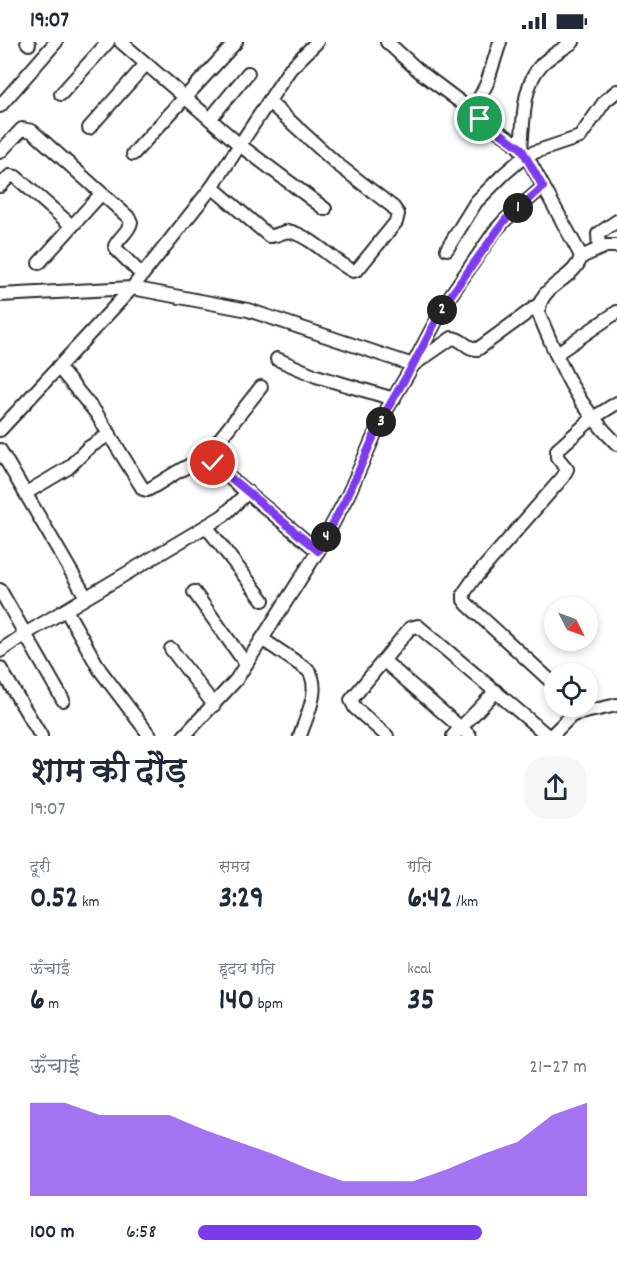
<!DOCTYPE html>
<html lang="hi">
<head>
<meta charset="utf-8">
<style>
  body { margin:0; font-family:Dekko,"Playpen Sans Deva",sans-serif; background:#f6f6f7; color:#1f2937; height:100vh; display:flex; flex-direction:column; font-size:22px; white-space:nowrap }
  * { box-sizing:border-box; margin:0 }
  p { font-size:20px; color:#747a83 }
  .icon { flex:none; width:33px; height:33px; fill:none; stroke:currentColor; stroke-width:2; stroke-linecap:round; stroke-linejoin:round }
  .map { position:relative; height:694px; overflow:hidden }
  .details { display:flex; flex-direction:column; background:#fff; flex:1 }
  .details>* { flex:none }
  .needle { width:39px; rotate:132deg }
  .controls { position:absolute; left:544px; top:555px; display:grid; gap:12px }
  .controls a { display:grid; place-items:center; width:54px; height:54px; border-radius:50%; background:#fff; box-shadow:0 3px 9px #0003; font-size:30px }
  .pin { position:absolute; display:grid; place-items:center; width:51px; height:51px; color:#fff; margin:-26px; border:3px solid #fff; border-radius:50%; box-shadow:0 2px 6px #0007 }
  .km { position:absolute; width:30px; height:30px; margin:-15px; border-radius:50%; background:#222; color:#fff; font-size:16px; line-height:30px; text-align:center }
  .round { display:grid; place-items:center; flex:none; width:63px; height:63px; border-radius:24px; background:#f6f6f7 }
  .overview { display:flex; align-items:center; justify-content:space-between; height:102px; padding:0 30px }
  h1 { font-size:33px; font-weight:800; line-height:45px }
  .figures { display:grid; grid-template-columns:repeat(3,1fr); gap:9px; height:102px; padding:6px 30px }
  .figures div { display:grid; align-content:center }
  .figures b { font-size:30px; font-weight:800 }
  .figures small { font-size:16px; font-weight:400 }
  .figures p { font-size:16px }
  .chart { height:168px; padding:12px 30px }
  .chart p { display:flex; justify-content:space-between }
  .chart svg { width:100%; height:108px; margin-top:6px; fill:#7c3aed; opacity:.7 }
  ul { padding:0 30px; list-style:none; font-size:20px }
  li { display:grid; grid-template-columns:96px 72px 1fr; align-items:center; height:45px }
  li i { height:15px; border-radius:8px; background:#7c3aed }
  .status { display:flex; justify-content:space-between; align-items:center; height:42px; padding:0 30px; background:#fff; direction:ltr }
  .status svg { height:16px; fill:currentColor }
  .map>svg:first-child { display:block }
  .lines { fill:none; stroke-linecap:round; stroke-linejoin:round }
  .minor-casing { stroke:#2b2b2b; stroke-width:16 }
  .minor { stroke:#fff; stroke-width:12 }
  .route-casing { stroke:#fff; stroke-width:12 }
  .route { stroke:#7c3aed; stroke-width:8 }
</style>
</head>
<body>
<div class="status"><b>19:07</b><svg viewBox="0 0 49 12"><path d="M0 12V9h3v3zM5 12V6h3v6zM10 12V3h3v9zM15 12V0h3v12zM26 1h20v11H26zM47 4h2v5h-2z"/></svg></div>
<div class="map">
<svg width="617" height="694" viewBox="0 0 617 694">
  <rect width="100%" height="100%" fill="#fff"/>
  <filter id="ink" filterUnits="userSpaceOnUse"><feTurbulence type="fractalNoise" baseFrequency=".0167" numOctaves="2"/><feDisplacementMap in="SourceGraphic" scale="12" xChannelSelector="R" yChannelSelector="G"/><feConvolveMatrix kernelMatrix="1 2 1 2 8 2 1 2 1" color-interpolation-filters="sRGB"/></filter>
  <g filter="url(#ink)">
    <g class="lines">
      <!-- minor casing -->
      <g class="minor-casing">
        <g id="minor">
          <path d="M27 0 29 2"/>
          <path d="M121 0 241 104 325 167"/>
          <path d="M387 0 419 29 475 71"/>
          <path d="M500 0 487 41 474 67 480 77 513 99 526 113 579 210 581 215C574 239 537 243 539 272 561 325 575 361 617 402"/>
          <path d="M61 52 108 0"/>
          <path d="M0 64 56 0"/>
          <path d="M210 77 248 31"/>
          <path d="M89 86 146 22"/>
          <path d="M521 106C524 78 522 43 542 22 551 13 563 7 573 0"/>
          <path d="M0 110 22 87 32 89 128 175 131 180C129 190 119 195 115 204L117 208 142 233"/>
          <path d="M133 112 236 0"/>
          <path d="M0 144 10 134 16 135 72 184"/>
          <path d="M212 145 269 194C278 195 283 187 292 190 314 197 332 218 353 229L358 227 396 180 398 172 393 165 337 122 269 60"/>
          <path d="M599 206 598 192 617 179"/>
          <path d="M447 207 476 160 504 132 526 113 580 95 605 59 617 49"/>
          <path d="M581 215 606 204H617"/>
          <path d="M39 221 101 152"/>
          <path d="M0 253 132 246 212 145 290 27 317 0"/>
          <path d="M556 312 617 270"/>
          <path d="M277 317 316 334 394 357"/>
          <path d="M58 325 96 371 143 447 147 448 151 446C164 439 195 416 208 418L318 509"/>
          <path d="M0 388 132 246 248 268 413 323 446 260 495 189 505 178 543 145"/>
          <path d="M0 408 86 555"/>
          <path d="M204 417 261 345"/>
          <path d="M26 451 68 426 88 406 110 392"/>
          <path d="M206 484 263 558"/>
          <path d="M0 548 63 658"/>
          <path d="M194 550 246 622"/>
          <path d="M66 568 100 628 150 694"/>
          <path d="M262 597 308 628C322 646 306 675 300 694"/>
          <path d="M171 607 214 663"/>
          <path d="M0 609 25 592 223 474 248 450"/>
          <path d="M384 619 470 694"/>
          <path d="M0 626 41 694"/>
          <path d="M555 643 467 562 464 558V551L473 538 563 435 567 427 557 415V408L593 376 617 361"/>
          <path d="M184 694 236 638 318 509 348 453 382 376 413 323 452 296C462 296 467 308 478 307L538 263"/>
          <path d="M387 694 355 666 351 658 410 586 418 584 548 694"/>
          <path d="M453 694 496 649"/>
          <path d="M551 694 571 674 576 672 617 663"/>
        </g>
      </g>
      <!-- minor -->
      <use href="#minor" class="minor"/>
    </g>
  </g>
  <g class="lines" filter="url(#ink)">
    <!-- route casing -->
    <g class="route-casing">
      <path id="route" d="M213 421 318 509 348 453 382 376 413 323 446 260 505 178 543 145 521 106 480 77"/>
    </g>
    <!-- route -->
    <use href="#route" class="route"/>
  </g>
</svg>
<div class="controls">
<a><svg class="needle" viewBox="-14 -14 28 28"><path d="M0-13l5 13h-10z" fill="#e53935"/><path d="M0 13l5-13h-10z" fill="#747a83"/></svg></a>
<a><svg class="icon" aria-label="locate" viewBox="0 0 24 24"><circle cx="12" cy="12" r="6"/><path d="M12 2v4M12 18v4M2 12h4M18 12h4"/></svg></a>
</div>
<div class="pin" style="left:480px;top:77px;background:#1e9e55"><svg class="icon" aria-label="arrive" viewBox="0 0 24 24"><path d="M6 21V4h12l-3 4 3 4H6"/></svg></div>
<div class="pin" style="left:213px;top:421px;background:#d93025"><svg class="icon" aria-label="check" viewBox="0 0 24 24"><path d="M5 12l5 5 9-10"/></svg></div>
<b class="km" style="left:518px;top:166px">1</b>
<b class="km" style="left:442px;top:268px">2</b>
<b class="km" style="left:381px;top:380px">3</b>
<b class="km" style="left:326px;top:495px">4</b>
</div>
<section class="details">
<div class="overview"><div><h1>शाम की दौड़</h1><p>19:07</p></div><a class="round"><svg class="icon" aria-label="share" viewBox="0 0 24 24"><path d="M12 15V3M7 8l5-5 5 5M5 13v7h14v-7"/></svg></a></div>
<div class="figures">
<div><p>दूरी</p><b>0.52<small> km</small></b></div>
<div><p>समय</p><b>3:29</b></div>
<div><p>गति</p><b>6:42<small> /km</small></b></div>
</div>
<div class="figures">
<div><p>ऊँचाई</p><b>6<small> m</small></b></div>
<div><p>हृदय गति</p><b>140<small> bpm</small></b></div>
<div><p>kcal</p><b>35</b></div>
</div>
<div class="chart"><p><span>ऊँचाई</span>21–27 m</p>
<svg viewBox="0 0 160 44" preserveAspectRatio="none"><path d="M0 44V6L10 6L20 11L30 11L40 11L50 17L60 22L70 27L80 33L90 38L100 38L110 38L120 33L130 27L140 22L150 11L160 6V44z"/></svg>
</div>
<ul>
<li><b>100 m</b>6:58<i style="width:73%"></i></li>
</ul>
</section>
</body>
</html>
